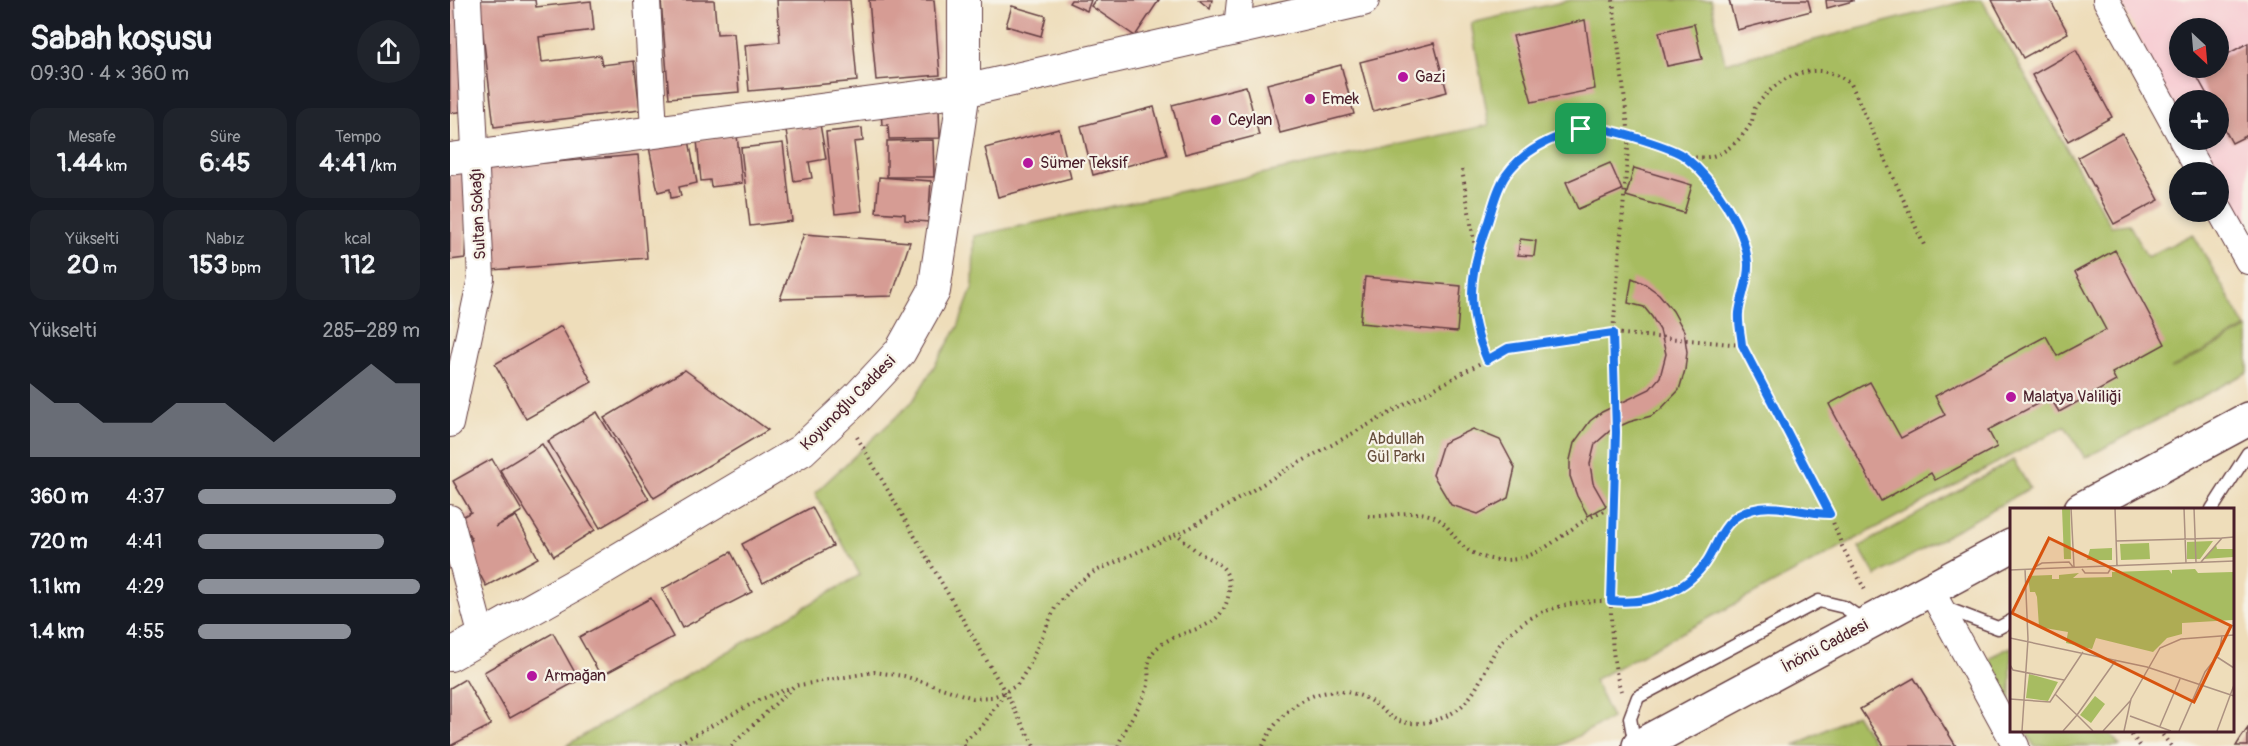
<!DOCTYPE html>
<html lang="tr">
<head>
<meta charset="utf-8">
<style>
  body { margin:0; font-family:Pangolin,sans-serif; background:#20242c; color:#f1f3f6; height:100vh; display:flex; flex-direction:column; font-size:22px; white-space:nowrap }
  * { box-sizing:border-box; margin:0 }
  p { font-size:20px; color:#9ea1a6 }
  .icon { flex:none; width:33px; height:33px; fill:none; stroke:currentColor; stroke-width:2; stroke-linecap:round; stroke-linejoin:round }
  .map { position:relative; flex:1; overflow:hidden }
  .side { display:flex; flex-direction:column; background:#171b24; width:450px }
  .side>* { flex:none }
  .needle { width:39px; rotate:154deg }
  .buttons { position:absolute; left:1719px; top:18px; display:grid; gap:12px }
  .buttons a { display:grid; place-items:center; width:60px; height:60px; border-radius:50%; background:#171b24; box-shadow:0 3px 9px #0003; font-size:30px }
  .pin { position:absolute; display:grid; place-items:center; width:51px; height:51px; color:#fff; margin:-26px; border-radius:12px; box-shadow:0 3px 9px #0006 }
  .round { display:grid; place-items:center; flex:none; width:63px; height:63px; border-radius:32px; background:#20242c }
  .overview { display:flex; align-items:center; justify-content:space-between; height:102px; padding:0 30px }
  h1 { font-size:33px; font-weight:800; line-height:45px }
  .figures { display:grid; grid-template-columns:repeat(3,1fr); gap:9px; height:102px; padding:6px 30px }
  .figures div { display:grid; align-content:center; border-radius:15px; background:#20242c; text-align:center }
  .figures b { font-size:26px; font-weight:800 }
  .figures small { font-size:16px; font-weight:400 }
  .figures p { font-size:16px }
  .chart { height:168px; padding:12px 30px }
  .chart p { display:flex; justify-content:space-between }
  .chart svg { width:100%; height:108px; margin-top:6px; fill:#8c9099; opacity:.7 }
  ul { padding:0 30px; list-style:none; font-size:20px }
  li { display:grid; grid-template-columns:96px 72px 1fr; align-items:center; height:45px }
  li i { height:15px; border-radius:8px; background:#8c9099 }
  main { display:flex; flex:1; min-height:0 }
  .map>svg:first-child { display:block }
  .built { fill:#f7cfd4; fill-rule:evenodd }
  .green { fill:#a7bc61; stroke:#786e46; stroke-width:1.5 }
  .building { fill:#d69c94 }
  .lines { fill:none; stroke-linecap:round; stroke-linejoin:round }
  .service-casing { stroke:#633c40; stroke-width:15 }
  .minor-casing { stroke:#633c40; stroke-width:28 }
  .tertiary-casing { stroke:#633c40; stroke-width:34 }
  .secondary-casing { stroke:#633c40; stroke-width:36 }
  .path { stroke:#633c40; stroke-width:4; stroke-dasharray:1.5 4.5; stroke-linecap:butt }
  .service { stroke:#fff; stroke-width:12 }
  .minor { stroke:#fff; stroke-width:26 }
  .tertiary { stroke:#fff; stroke-width:32 }
  .secondary { stroke:#fff; stroke-width:33 }
  .route-casing { stroke:#fff; stroke-width:12 }
  .route { stroke:#1a73e8; stroke-width:8 }
  .poi-dot { fill:#b5179e; stroke:#f7f3e8; stroke-width:2 }
  .labels { text-anchor:middle; dominant-baseline:central; stroke-width:4.5; stroke-linejoin:round; paint-order:stroke }
  .poi-label { font-size:16px; fill:#4a1f2b; stroke:#f7f3e8; text-anchor:start }
  .street-label { font-size:16px; fill:#4a1f2b; stroke:#f7f3e8 }
  .park-label { font-size:16px; fill:#664e3b; stroke:#f7f3e8 }
  .inset-road { fill:none; stroke:#ac9181; stroke-width:1.5 }
  .view { fill:#d8530f; fill-opacity:0.15; stroke:#d8530f; stroke-width:3 }
  .inset-edge { fill:none; stroke:#4a1f2b; stroke-width:3 }
</style>
</head>
<body>
<main>
<section class="side">
<div class="overview"><div><h1>Sabah koşusu</h1><p>09:30 · 4 × 360 m</p></div><a class="round"><svg class="icon" aria-label="share" viewBox="0 0 24 24"><path d="M12 15V3M7 8l5-5 5 5M5 13v7h14v-7"/></svg></a></div>
<div class="figures">
<div><p>Mesafe</p><b>1.44<small> km</small></b></div>
<div><p>Süre</p><b>6:45</b></div>
<div><p>Tempo</p><b>4:41<small> /km</small></b></div>
</div>
<div class="figures">
<div><p>Yükselti</p><b>20<small> m</small></b></div>
<div><p>Nabız</p><b>153<small> bpm</small></b></div>
<div><p>kcal</p><b>112</b></div>
</div>
<div class="chart"><p><span>Yükselti</span>285–289 m</p>
<svg viewBox="0 0 160 44" preserveAspectRatio="none"><path d="M0 44V14L10 22L20 22L30 30L40 30L50 30L60 22L70 22L80 22L90 30L100 38L110 30L120 22L130 14L140 6L150 14L160 14V44z"/></svg>
</div>
<ul>
<li><b>360 m</b>4:37<i style="width:89%"></i></li>
<li><b>720 m</b>4:41<i style="width:84%"></i></li>
<li><b>1.1 km</b>4:29<i style="width:100%"></i></li>
<li><b>1.4 km</b>4:55<i style="width:69%"></i></li>
</ul>
</section>
<div class="map">
<svg width="1798" height="746" viewBox="0 0 1798 746">
  <rect width="100%" height="100%" fill="#f7f3e8"/>
  <filter id="ink" filterUnits="userSpaceOnUse"><feTurbulence type="fractalNoise" baseFrequency=".0167" numOctaves="2"/><feDisplacementMap in="SourceGraphic" scale="12" xChannelSelector="R" yChannelSelector="G"/><feConvolveMatrix kernelMatrix="1 2 1 2 8 2 1 2 1" color-interpolation-filters="sRGB"/></filter>
  <filter id="wash" filterUnits="userSpaceOnUse"><feTurbulence type="fractalNoise" baseFrequency=".008" numOctaves="4" result="noise"/><feDisplacementMap in="SourceGraphic" scale="24" xChannelSelector="R" yChannelSelector="G"/><feGaussianBlur stdDeviation="1.35" result="paint"/><feColorMatrix in="noise" values="0 0 0 0 0 0 0 0 0 0 0 0 0 0 0 0 0 1.4 0 .05"/><feComposite in="paint" operator="in"/></filter>
  <g filter="url(#wash)">
    <rect width="100%" height="100%" fill="#eeddba"/>
    <!-- built -->
    <path class="built" d="M1670 0H1798V254L1769 195 1768 172H1757L1741 140H1768V100H1730L1729 118ZM1730 28H1768V68H1730Z"/>
    <!-- green -->
    <g class="green">
      <path d="M1121 0H1261L1275 63 1520 0H1532L1661 226 1679 224 1697 257 1743 234 1796 328 1721 369 1798 328V372L1635 458 1615 426 1144 680 1162 718 1109 746H115L410 575 365 493 463 401 508 327 523 286 524 236 1039 125 1021 23Z"/>
      <path d="M1563 460 1580 488 1426 576 1409 547Z"/>
      <path d="M1561 647V702L1540 663V657Z"/>
      <path d="M1406 714 1426 746H1344Z"/>
      <path d="M1576 730H1658L1670 746H1584Z"/>
    </g>
    <g id="blocks">
      <!-- building -->
      <g class="building">
        <path d="M0 0H7L16 111 0 113Z"/>
        <path d="M29 0H85L86 7 141 1 144 30 89 37 92 62 150 55 152 65 184 61 190 110 44 127Z"/>
        <path d="M211 0H264L267 34 284 33 289 92 219 98Z"/>
        <path d="M327 0H400L407 81 299 91 295 45 330 42Z"/>
        <path d="M419 0H484L490 75 426 80Z"/>
        <path d="M621 0H641L637 11 619 3Z"/>
        <path d="M645 0H709L685 36 641 6Z"/>
        <path d="M749 0H762L760 9Z"/>
        <path d="M1279 0H1358L1361 11 1287 30Z"/>
        <path d="M1376 0H1403V1L1377 8Z"/>
        <path d="M1542 0H1600L1618 33 1573 58Z"/>
        <path d="M562 6 596 16 591 36 556 26Z"/>
        <path d="M1135 20 1145 89 1082 102 1063 36Z"/>
        <path d="M1244 24 1252 59 1217 66 1209 32Z"/>
        <path d="M984 43 997 92 923 111 910 62Z"/>
        <path d="M1798 43V135L1782 143 1768 117V100H1760L1744 71 1752 68H1768V59Z"/>
        <path d="M1626 50 1662 117 1618 141 1582 75Z"/>
        <path d="M891 65 904 114 830 133 817 84Z"/>
        <path d="M796 86 809 135 735 154 722 105Z"/>
        <path d="M704 107 717 155 643 175 631 126Z"/>
        <path d="M489 109 490 138 439 139 438 125H432L431 111Z"/>
        <path d="M370 124 376 159 359 162 362 178 344 181 336 130Z"/>
        <path d="M412 128 413 141 404 142 412 211 385 214 376 132Z"/>
        <path d="M609 129 621 178 548 197 535 148Z"/>
        <path d="M1672 133 1709 200 1664 224 1628 157Z"/>
        <path d="M287 135 292 183 261 187 260 180 251 181 247 140Z"/>
        <path d="M239 140 247 183 229 187 231 196 221 198 220 189 208 192 199 147Z"/>
        <path d="M483 140 484 177H437V141Z"/>
        <path d="M333 143 342 221 300 226 291 148Z"/>
        <path d="M188 155 197 258 42 270 33 168Z"/>
        <path d="M17 162 15 258 0 260V163Z"/>
        <path d="M1160 163 1172 190 1128 209 1116 182Z"/>
        <path d="M1184 168 1242 185 1234 213 1176 196Z"/>
        <path d="M429 177 481 181 478 222 455 220V214L426 212Z"/>
        <path d="M354 234 460 242 442 296 330 299Z"/>
        <path d="M1070 239 1086 241 1084 256 1068 255Z"/>
        <path d="M1665 250 1715 344 1662 373 1666 381 1609 412 1600 397 1538 430 1547 447 1485 480 1481 473 1431 501 1379 404 1420 382 1451 438 1495 415 1485 396 1596 336 1607 356 1656 330 1625 272Z"/>
        <path d="M915 277 1011 286 1007 332 910 323Z"/>
        <path d="M1182 278 1195 284 1209 294 1223 311 1234 331 1237 352 1235 370 1229 390 1210 410 1201 416 1179 422 1161 430 1145 444 1140 464 1143 483 1156 506 1138 516 1127 496 1120 476V460L1124 443 1140 421 1152 412 1200 389 1210 377 1216 354 1210 330 1202 317 1194 307 1178 303Z"/>
        <path d="M111 326 142 382 76 419 45 364Z"/>
        <path d="M235 370 318 430 204 498 154 418Z"/>
        <path d="M147 412 199 499 150 528 98 441Z"/>
        <path d="M1023 429 1050 440 1065 468 1058 498 1028 514 1001 505 983 475 993 443Z"/>
        <path d="M92 444 145 530 104 556 50 470Z"/>
        <path d="M42 459 72 511 45 527 66 516 88 558 36 586 14 544 22 540 10 518 21 512 3 481Z"/>
        <path d="M362 507 383 546 313 583 292 544Z"/>
        <path d="M281 552 302 592 232 628 212 589Z"/>
        <path d="M201 598 223 637 151 676 129 637Z"/>
        <path d="M103 633 129 680 60 718 34 672Z"/>
        <path d="M1464 678 1506 746H1434L1410 709Z"/>
        <path d="M15 679 41 725 0 746V688Z"/>
        <path d="M1798 728V746H1786L1791 738Z"/>
      </g>
    </g>
  </g>
  <g filter="url(#ink)">
    <use href="#blocks" fill-opacity="0" stroke="#633c40" stroke-width="1.5"/>
    <g class="lines">
      <!-- service casing -->
      <g class="service-casing">
        <g id="service">
          <path d="M1762 509 1798 453"/>
          <path d="M1493 607 1548 628 1561 621"/>
          <path d="M1185 746 1180 718 1188 697 1369 601 1394 607 1414 621"/>
        </g>
      </g>
      <!-- minor casing -->
      <g class="minor-casing">
        <g id="minor">
          <path d="M197 0 204 131"/>
          <path d="M1656 0 1730 135"/>
          <path d="M787 28 790 0"/>
          <path d="M1732 140 1750 172"/>
          <path d="M1768 207 1798 261"/>
          <path d="M0 424 31 278 18 0"/>
          <path d="M0 518 32 637"/>
          <path d="M1489 605 1566 746"/>
        </g>
      </g>
      <!-- tertiary casing -->
      <g class="tertiary-casing">
        <g id="tertiary">
          <path d="M0 159 514 91 913 0"/>
          <path d="M0 655 137 578 352 450 407 398 450 352 484 291 514 91V0"/>
        </g>
      </g>
      <!-- secondary casing -->
      <g class="secondary-casing">
        <g id="secondary">
          <path d="M1631 509 1798 419"/>
          <path d="M1189 746 1561 546"/>
        </g>
      </g>
      <!-- path -->
      <g class="path">
        <path d="M1163 0 1179 136 1163 333 1292 345"/>
        <path d="M1236 157 1273 199 1294 245 1298 265 1296 284 1289 315 1292 345 1380 514 1392 546 1416 592"/>
        <path d="M1012 170 1026 253"/>
        <path d="M1037 360C1028 339 1021 317 1021 294 1021 271 1028 249 1035 228 1041 211 1046 192 1055 177 1072 149 1113 129 1144 128 1184 128 1229 168 1266 155 1280 150 1296 134 1302 121 1303 117 1303 112 1305 108 1327 75 1368 57 1401 84L1474 245"/>
        <path d="M407 437 555 692 584 746"/>
        <path d="M918 516C939 518 962 508 982 516 996 521 1001 534 1011 544 1025 559 1051 563 1071 558 1106 549 1127 516 1163 509"/>
        <path d="M1678 730 1690 746"/>
        <path d="M1709 730 1721 746"/>
        <path d="M224 746 307 701 342 687"/>
        <path d="M281 746 344 686 424 672 454 676 523 698 542 697 555 692 567 685 578 668 605 608 623 587 644 572 740 528 836 470 1058 348 1163 333C1164 397 1164 461 1163 526 1162 575 1156 646 1171 691"/>
        <path d="M514 746V741L533 725 555 693"/>
        <path d="M668 746C675 726 689 709 697 689 701 676 694 661 705 650 729 625 774 636 779 591 780 583 778 572 771 566 765 560 755 557 748 552 740 546 734 540 727 534"/>
        <path d="M813 746C829 708 869 680 911 696 922 700 932 710 941 717 958 728 985 723 1002 713 1036 693 1033 652 1066 628 1093 607 1127 600 1160 601 1178 602 1193 603 1210 597 1225 590 1244 579 1254 565 1273 539 1273 513 1312 507 1335 504 1357 514 1380 514"/>
      </g>
      <!-- service -->
      <use href="#service" class="service"/>
      <!-- minor -->
      <use href="#minor" class="minor"/>
      <!-- tertiary -->
      <use href="#tertiary" class="tertiary"/>
      <!-- secondary -->
      <use href="#secondary" class="secondary"/>
    </g>
  </g>
  <g class="lines" filter="url(#ink)">
    <!-- route casing -->
    <g class="route-casing">
      <path id="route" d="M1148 128C1166 131 1222 147 1235 157 1263 179 1295 227 1298 263 1299 280 1291 296 1289 313 1288 323 1291 334 1292 345L1380 514C1349 514 1318 498 1289 515 1272 525 1267 544 1258 559 1238 592 1197 605 1161 601L1166 432 1163 333 1058 348 1037 360C1015 309 1019 272 1038 222 1043 206 1047 188 1056 175 1076 147 1114 130 1148 128Z"/>
    </g>
    <!-- route -->
    <use href="#route" class="route"/>
  </g>
  <!-- markers -->
  <g class="poi-dot">
    <circle cx="953" cy="77" r="6"/>
    <circle cx="860" cy="99" r="6"/>
    <circle cx="766" cy="120" r="6"/>
    <circle cx="578" cy="163" r="6"/>
    <circle cx="1561" cy="397" r="6"/>
    <circle cx="82" cy="676" r="6"/>
  </g>
  <g class="labels">
    <!-- poi labels -->
    <g class="poi-label">
      <text x="965" y="77">Gazi</text>
      <text x="872" y="99">Emek</text>
      <text x="778" y="120">Ceylan</text>
      <text x="590" y="163">Sümer Teksif</text>
      <text x="1573" y="397">Malatya Valiliği</text>
      <text x="94" y="676">Armağan</text>
    </g>
    <!-- street labels -->
    <g class="street-label">
      <text transform="translate(28 214) rotate(-93)">Sultan Sokağı</text>
      <text transform="translate(398 403) rotate(-45)">Koyunoğlu Caddesi</text>
      <text transform="translate(1375 646) rotate(-28)">İnönü Caddesi</text>
    </g>
    <!-- park labels -->
    <g class="park-label">
      <text x="946" y="439">Abdullah<tspan x="946" dy="18">Gül Parkı</tspan></text>
    </g>
  </g>
  <!-- overview -->
  <g transform="translate(1560 508)">
    <rect width="224" height="224" fill="#eeddba"/>
    <path d="M52 0 60 1 61 51H54ZM203 33 190 51H177V34ZM139 35 140 51 111 52 110 36ZM206 37 207 41H223V49L193 51ZM102 40V52H77L80 41ZM185 61 188 65 223 64V112L172 115V126L157 130 143 144 86 130 82 141 56 135 58 124 29 119 27 89 25 84H20L18 68 42 67V71H49V67L69 65 63 70 102 69V64L159 62 162 66V62ZM19 166 48 174 38 193 16 190ZM85 188 95 196 81 215 70 207Z" fill="#a7bc61"/>
    <path class="inset-road" d="M61 0 64 59M105 0 107 58M174 0 176 55M184 0 186 54M106 33 212 30M191 54 212 30 224 29M23 60 32 55 59 54 63 59M72 61 75 65H98L101 60M0 62 224 53M0 130 137 159 224 188M207 149 224 160M0 157 3 162 54 172M45 186 67 207 53 223M0 191 40 194 73 144M120 208 161 223M150 218 170 171M12 223 18 131 15 61M83 223 67 207 106 152M93 223 121 192M114 223 121 191 150 140 171 131 224 127M169 223 195 164 209 146 212 128M207 223 224 177"/>
    <path class="view" d="M39 30 221 118 184 194 2 105Z"/>
    <rect width="224" height="224" class="inset-edge"/>
  </g>
</svg>
<div class="buttons">
<a><svg class="needle" viewBox="-14 -14 28 28"><path d="M0-13l5 13h-10z" fill="#e53935"/><path d="M0 13l5-13h-10z" fill="#9ea1a6"/></svg></a>
<a>+</a>
<a>−</a>
</div>
<div class="pin" style="left:1131px;top:129px;background:#1e9e55"><svg class="icon" aria-label="arrive" viewBox="0 0 24 24"><path d="M6 21V4h12l-3 4 3 4H6"/></svg></div>
</div>
</main>
</body>
</html>
